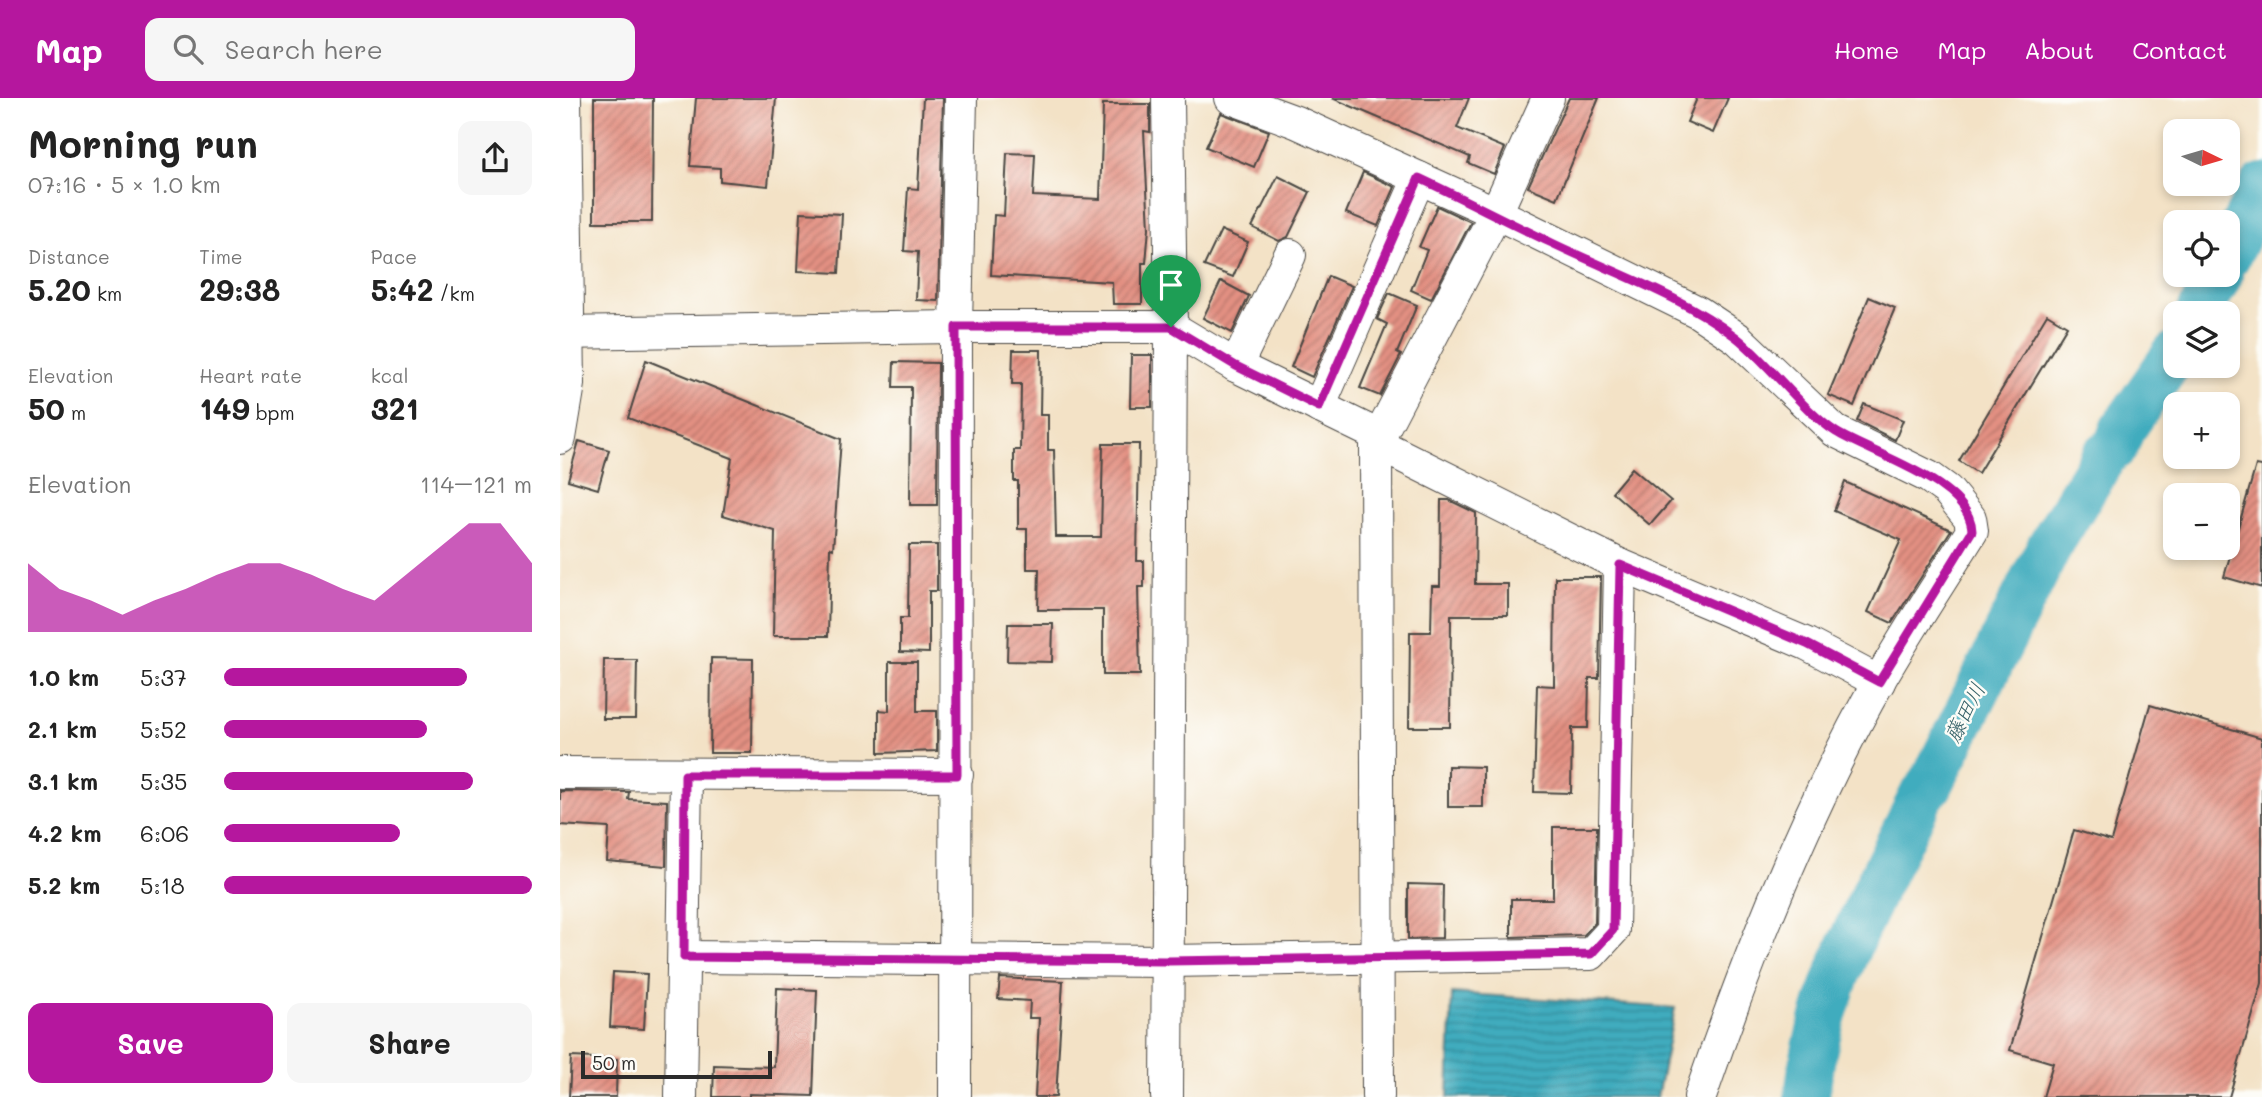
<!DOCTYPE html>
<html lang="en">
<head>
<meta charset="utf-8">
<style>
  body { margin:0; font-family:Mali,"Klee One",sans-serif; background:#f6f6f6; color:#222; height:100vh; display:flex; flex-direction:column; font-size:26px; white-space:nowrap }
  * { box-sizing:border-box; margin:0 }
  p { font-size:23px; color:#767676 }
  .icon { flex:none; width:38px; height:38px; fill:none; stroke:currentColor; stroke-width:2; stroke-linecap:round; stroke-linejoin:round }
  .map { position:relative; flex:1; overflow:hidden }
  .sheet { display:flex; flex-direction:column; background:#fff; width:560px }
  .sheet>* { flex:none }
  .needle { width:46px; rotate:95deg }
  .buttons { position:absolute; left:1603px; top:21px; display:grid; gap:14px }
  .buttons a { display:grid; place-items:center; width:77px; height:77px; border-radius:14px; background:#fff; box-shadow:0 4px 10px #0003; font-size:35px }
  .scale { position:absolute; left:21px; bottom:18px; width:191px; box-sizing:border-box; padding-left:7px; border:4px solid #2b2b2b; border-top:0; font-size:19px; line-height:24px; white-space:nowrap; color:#2b2b2b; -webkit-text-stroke:5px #fdfcf7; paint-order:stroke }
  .pin { position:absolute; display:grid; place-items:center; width:60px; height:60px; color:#fff; margin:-72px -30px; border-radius:50% 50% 50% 0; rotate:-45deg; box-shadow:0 0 7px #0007 }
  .pin .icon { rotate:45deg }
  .round { display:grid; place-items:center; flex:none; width:74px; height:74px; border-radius:14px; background:#f6f6f6 }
  .head { display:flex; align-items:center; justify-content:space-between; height:119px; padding:0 28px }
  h1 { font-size:38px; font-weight:800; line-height:52px }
  .stats { display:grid; grid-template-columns:repeat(3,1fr); gap:10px; height:119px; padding:7px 28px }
  .stats div { display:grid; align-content:center }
  .stats b { font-size:30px; font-weight:800 }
  .stats small { font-size:19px; font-weight:400 }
  .stats p { font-size:19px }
  .chart { height:196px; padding:14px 28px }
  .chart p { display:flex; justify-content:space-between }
  .chart svg { width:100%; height:126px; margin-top:7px; fill:#b5179e; opacity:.7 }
  .cta { display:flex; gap:14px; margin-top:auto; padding:14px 28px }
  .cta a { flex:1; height:80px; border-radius:14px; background:#b5179e; color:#fff; font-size:28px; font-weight:800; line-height:80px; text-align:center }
  .cta a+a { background:#f6f6f6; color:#222 }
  ul { padding:0 28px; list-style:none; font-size:23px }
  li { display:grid; grid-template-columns:112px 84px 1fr; align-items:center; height:52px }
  li i { height:18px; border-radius:9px; background:#b5179e }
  header { display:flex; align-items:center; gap:42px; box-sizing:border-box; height:98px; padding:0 35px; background:#b5179e; color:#fff }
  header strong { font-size:33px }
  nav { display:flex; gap:38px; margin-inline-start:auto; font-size:24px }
  .search { width:490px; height:63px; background:#f6f6f6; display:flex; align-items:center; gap:18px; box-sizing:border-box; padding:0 24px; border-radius:14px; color:#767676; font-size:26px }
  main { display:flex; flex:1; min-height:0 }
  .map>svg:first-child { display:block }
  .water { fill:url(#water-rules); stroke:#356c74; stroke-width:2 }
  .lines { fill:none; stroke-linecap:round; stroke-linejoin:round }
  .river { stroke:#3facbe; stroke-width:46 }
  .building { fill:url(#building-hatch) }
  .minor-casing { stroke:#494642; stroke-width:34 }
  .minor { stroke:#fff; stroke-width:32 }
  .route-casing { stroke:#fff; stroke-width:14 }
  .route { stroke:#b5179e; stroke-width:9 }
  .labels { text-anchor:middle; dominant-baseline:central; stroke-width:5; stroke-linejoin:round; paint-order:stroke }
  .water-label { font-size:21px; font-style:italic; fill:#335f66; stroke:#fdfcf7 }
</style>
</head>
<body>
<header>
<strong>Map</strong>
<div class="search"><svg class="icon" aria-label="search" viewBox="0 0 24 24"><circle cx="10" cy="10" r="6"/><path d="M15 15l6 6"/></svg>Search here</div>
<nav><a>Home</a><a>Map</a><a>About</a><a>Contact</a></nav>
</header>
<main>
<section class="sheet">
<div class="head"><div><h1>Morning run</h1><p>07:16 · 5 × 1.0 km</p></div><a class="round"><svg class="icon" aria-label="share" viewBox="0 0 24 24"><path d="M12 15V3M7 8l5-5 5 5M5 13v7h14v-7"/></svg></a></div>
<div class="stats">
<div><p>Distance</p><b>5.20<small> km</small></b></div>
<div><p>Time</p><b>29:38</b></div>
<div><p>Pace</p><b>5:42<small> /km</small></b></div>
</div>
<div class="stats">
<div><p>Elevation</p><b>50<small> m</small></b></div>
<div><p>Heart rate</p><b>149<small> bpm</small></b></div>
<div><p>kcal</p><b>321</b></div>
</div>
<div class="chart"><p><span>Elevation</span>114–121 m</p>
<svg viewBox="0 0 160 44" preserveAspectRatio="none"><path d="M0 44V20L10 29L20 33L30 38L40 33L50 29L60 24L70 20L80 20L90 24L100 29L110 33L120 24L130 15L140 6L150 6L160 20V44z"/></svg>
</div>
<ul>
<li><b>1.0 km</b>5:37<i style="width:79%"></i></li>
<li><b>2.1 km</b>5:52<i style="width:66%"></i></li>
<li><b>3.1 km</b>5:35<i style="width:81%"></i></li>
<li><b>4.2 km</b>6:06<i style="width:57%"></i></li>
<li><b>5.2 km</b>5:18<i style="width:100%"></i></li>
</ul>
<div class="cta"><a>Save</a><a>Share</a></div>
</section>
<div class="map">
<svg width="1702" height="999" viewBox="0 0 1702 999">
  <defs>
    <pattern id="water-rules" width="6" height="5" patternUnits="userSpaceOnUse" patternTransform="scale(1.75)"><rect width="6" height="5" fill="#3facbe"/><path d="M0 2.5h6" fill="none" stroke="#358c9b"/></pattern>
    <pattern id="building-hatch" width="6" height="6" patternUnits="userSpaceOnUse" patternTransform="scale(1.75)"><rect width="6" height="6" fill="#e39082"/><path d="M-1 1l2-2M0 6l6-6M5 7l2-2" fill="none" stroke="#b8766b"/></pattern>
  </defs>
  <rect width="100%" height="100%" fill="#fdfcf7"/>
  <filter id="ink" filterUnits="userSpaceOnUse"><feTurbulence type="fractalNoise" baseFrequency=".0143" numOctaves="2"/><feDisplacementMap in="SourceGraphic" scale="14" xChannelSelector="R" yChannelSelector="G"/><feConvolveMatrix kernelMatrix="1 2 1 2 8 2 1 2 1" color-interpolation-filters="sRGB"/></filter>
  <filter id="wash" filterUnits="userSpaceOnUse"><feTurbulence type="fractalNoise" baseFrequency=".00686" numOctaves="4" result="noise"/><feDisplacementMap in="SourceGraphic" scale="28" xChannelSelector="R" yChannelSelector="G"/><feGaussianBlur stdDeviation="1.57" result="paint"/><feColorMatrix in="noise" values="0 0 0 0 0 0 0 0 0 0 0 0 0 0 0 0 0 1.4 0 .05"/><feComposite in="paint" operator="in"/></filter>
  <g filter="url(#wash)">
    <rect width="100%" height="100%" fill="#f3e2c6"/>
    <!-- water -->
    <path class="water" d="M892 895 1115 910 1097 999H888Z"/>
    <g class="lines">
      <!-- river -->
      <g class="river">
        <path d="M1668 158 1702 88"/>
        <path d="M1639 215 1660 177"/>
        <path d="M1247 999C1257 892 1316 792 1362 697L1370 688 1489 449 1545 357 1556 348 1562 332 1615 256"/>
      </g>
    </g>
    <g id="blocks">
      <!-- building -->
      <g class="building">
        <path d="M34 0H93L92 124H34Z"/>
        <path d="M136 0H216L208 88 160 83V70L130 68Z"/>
        <path d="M363 0H383L378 203 356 202 358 154 344 153 348 90 358 91Z"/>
        <path d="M772 0H909L897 30 945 50 934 76 908 65 910 59Z"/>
        <path d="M1009 0H1039L997 101 968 89Z"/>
        <path d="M1137 0H1168L1153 35 1127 24Z"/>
        <path d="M543 6H590V34L584 33 589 130 586 165H582V206H553L552 184 431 177 434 117 444 118 447 55 475 56 473 98 540 101Z"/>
        <path d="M661 15 709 33 694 69 646 49Z"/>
        <path d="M803 74 835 89 818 128 786 115Z"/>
        <path d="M718 78 750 94 728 139 719 143 692 129Z"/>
        <path d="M877 108 911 124 871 201 851 192 867 152 859 149Z"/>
        <path d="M241 114 282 116 279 175 238 173Z"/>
        <path d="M661 132 688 144 673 179 644 168Z"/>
        <path d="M768 178 792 188 752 279 731 269Z"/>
        <path d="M661 183 689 198 672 235 643 220Z"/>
        <path d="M829 195 857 207 837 255 841 257 820 298 800 290 827 226 817 221Z"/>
        <path d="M1309 199 1335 210 1294 308 1268 297Z"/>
        <path d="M1487 216 1507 228 1418 375 1399 363Z"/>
        <path d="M453 252H481L480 317H488V352H494L496 439H541L543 346H579L577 463H584V489H578L580 577H543V512H478L479 471H467V431H458V383H454V352H460L461 286H452Z"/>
        <path d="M571 257H592V309H570Z"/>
        <path d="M86 262 281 341 273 451 270 450 268 538H213L215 433 163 417 172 360 68 320Z"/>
        <path d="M334 264 378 265 377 407H350L351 289H333Z"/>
        <path d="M1304 306 1343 322 1335 342 1297 323Z"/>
        <path d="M19 343 49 352 38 391 8 382Z"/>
        <path d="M1696 367 1702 368V490L1664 479Z"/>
        <path d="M1072 370 1111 403 1090 427 1052 394Z"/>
        <path d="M1285 384 1391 432 1332 525 1308 514 1341 442 1274 413Z"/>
        <path d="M881 402H889L916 415 915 486H948V517H891L890 629H849L850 534H871L872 488H880Z"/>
        <path d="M349 447H377V493H369V555L340 554V520H348Z"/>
        <path d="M995 479H1041L1039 580H1029L1028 630H1012L1011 695 974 694 977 587 994 588Z"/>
        <path d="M448 526H493L492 564 447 563Z"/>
        <path d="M151 560 193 561 192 655H150Z"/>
        <path d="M44 562H77L76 621H43Z"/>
        <path d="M329 564H357V613H377V653L319 655V612L329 613Z"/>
        <path d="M1590 607 1702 640V885L1669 999H1483L1493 965 1450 952 1514 732 1551 743Z"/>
        <path d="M888 668 923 669V709H888Z"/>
        <path d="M0 693 69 694 68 701 107 703 106 768 47 763 49 730 0 727Z"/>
        <path d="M993 729H1037L1035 825 1024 837 951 839V801H993Z"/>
        <path d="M848 786 883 787 882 840 848 841Z"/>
        <path d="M53 874 87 876 84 931 50 929Z"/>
        <path d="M440 880 503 883 496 999H475L479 920H469L470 903 438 901Z"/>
        <path d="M217 890 257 892 253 998 189 996V999H153L154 967 214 969Z"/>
        <path d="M11 959 57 961 56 999H9Z"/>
      </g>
    </g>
  </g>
  <g filter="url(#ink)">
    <use href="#blocks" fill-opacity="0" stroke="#494642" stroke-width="2"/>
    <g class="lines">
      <!-- minor casing -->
      <g class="minor-casing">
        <g id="minor">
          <path d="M671 0 736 24 936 115 1138 214 1177 240 1275 333 1369 379 1387 392 1410 420 1412 433C1381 483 1348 532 1319 583 1246 712 1188 859 1140 999"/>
          <path d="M0 235 396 229H611L676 268 813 335 816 345 1060 467 1247 546 1319 584"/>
          <path d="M676 268 730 157"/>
          <path d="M759 309 859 80"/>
          <path d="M0 340 9 286 5 0"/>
          <path d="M0 675 397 677"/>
          <path d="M124 859 608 863 1031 856 1053 832 1060 467"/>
          <path d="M121 999 126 677"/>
          <path d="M395 999 396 229 401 0"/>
          <path d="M607 999 611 229 608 0"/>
          <path d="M818 999 816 345 936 115 988 0"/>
        </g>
      </g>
      <!-- minor -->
      <use href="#minor" class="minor"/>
    </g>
  </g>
  <g class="lines" filter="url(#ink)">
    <!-- route casing -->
    <g class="route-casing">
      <path id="route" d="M859 80C904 101 947 124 992 145 1054 175 1121 197 1176 239 1209 265 1242 312 1276 334 1311 356 1411 384 1412 433L1319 584 1247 546 1060 467 1053 832 1031 856 608 863 124 859 125 677H397L396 229H611L676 268 759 309Z"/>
    </g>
    <!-- route -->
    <use href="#route" class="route"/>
  </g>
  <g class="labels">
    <!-- water labels -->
    <g class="water-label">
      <text transform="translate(1404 614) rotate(-63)">藤田川</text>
    </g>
  </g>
</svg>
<div class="buttons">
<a><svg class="needle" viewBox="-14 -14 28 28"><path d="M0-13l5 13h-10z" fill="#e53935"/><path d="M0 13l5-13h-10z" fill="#767676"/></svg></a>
<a><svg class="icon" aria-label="locate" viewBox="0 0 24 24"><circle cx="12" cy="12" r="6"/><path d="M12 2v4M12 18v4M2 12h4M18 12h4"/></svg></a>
<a><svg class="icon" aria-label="layers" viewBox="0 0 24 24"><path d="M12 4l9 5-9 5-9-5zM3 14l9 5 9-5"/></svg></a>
<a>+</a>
<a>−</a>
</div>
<div class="scale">50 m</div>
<div class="pin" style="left:611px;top:229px;background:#1e9e55"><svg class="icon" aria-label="arrive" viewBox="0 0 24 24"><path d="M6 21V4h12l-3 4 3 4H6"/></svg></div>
</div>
</main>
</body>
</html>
